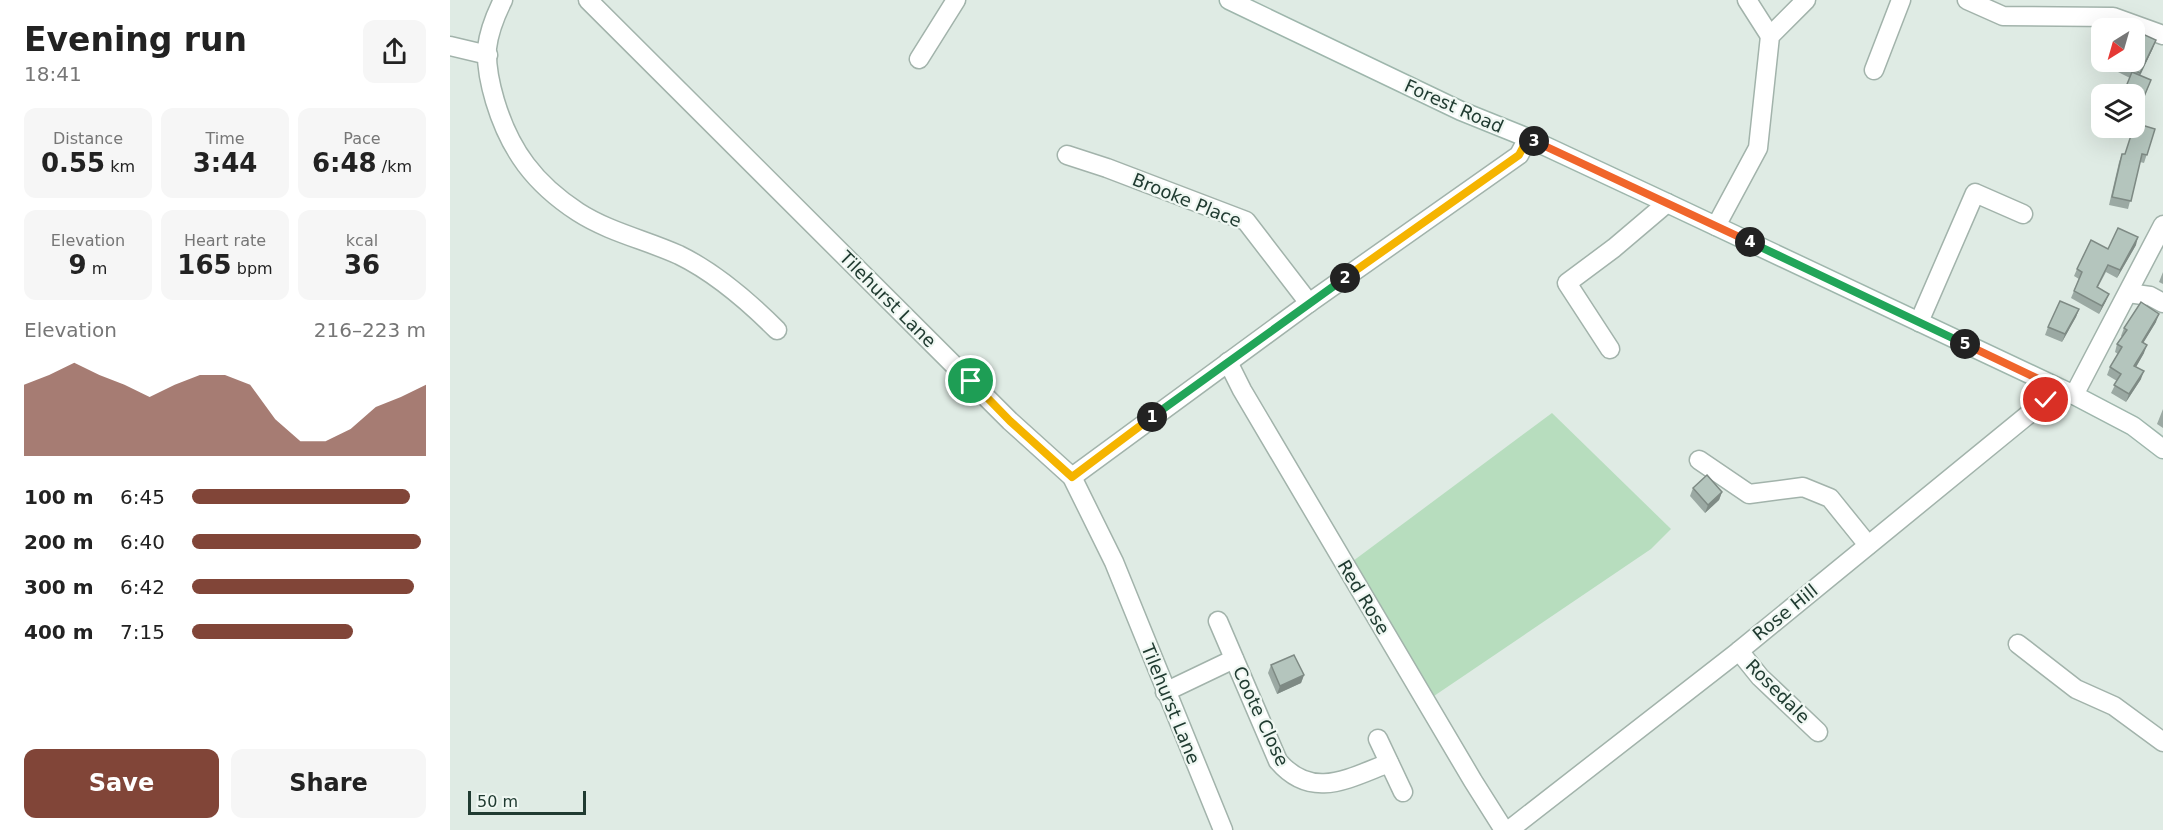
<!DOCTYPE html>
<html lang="en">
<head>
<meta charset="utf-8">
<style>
  body { margin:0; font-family:"DejaVu Sans",sans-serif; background:#f6f6f6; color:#222; height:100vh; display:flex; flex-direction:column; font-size:22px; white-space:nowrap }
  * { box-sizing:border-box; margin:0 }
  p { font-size:20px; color:#767676 }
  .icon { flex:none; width:33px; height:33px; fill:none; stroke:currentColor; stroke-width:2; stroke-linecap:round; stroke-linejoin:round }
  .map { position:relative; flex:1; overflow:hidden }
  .drawer { display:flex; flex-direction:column; background:#fff; width:450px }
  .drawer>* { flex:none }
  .needle { width:39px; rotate:217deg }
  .controls { position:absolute; left:1641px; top:18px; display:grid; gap:12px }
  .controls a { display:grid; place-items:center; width:54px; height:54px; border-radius:12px; background:#fff; box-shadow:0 6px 24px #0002; font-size:30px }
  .scale { position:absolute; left:18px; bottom:15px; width:118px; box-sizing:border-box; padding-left:6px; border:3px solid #203b31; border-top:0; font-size:16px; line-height:21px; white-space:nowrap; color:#203b31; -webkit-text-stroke:4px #eff7f2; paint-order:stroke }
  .pin { position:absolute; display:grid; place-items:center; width:51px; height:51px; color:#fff; margin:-26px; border:3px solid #fff; border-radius:50%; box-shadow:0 2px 6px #0007 }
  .km { position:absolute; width:30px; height:30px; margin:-15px; border-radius:50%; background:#222; color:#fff; font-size:16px; line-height:30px; text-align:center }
  .round { display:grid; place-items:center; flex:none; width:63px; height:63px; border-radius:12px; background:#f6f6f6 }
  .headline { display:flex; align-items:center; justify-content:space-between; height:102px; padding:0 24px }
  h1 { font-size:33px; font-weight:800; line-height:45px }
  .figures { display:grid; grid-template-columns:repeat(3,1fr); gap:9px; height:102px; padding:6px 24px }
  .figures div { display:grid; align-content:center; border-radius:12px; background:#f6f6f6; text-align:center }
  .figures b { font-size:26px; font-weight:800 }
  .figures small { font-size:16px; font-weight:400 }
  .figures p { font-size:16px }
  .chart { height:168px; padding:12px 24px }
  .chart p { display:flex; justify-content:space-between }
  .chart svg { width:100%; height:108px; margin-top:6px; fill:#814538; opacity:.7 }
  .primary-button { display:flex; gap:12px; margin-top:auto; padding:12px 24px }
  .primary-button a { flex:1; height:69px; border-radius:12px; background:#814538; color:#fff; font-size:24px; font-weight:800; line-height:69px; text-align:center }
  .primary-button a+a { background:#f6f6f6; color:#222 }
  ul { padding:0 24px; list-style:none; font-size:20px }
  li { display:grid; grid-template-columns:96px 72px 1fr; align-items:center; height:45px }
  li i { height:15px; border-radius:8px; background:#814538 }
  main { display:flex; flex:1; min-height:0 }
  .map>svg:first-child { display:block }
  .green { fill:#b7ddbe }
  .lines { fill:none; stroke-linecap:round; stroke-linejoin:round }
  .street-casing { stroke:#a2b3ab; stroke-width:21 }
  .secondary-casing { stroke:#9eb6ac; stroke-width:21 }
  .street { stroke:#fff; stroke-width:18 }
  .secondary { stroke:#fff; stroke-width:18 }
  .wall { fill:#9ba9a3 }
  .shaded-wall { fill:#7e8a84 }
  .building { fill:#b4c5bd; stroke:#7e8a84; stroke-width:1.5 }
  .split-1-casing { stroke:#fff; stroke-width:12 }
  .split-2-casing { stroke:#fff; stroke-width:12 }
  .split-3-casing { stroke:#fff; stroke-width:12 }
  .split-4-casing { stroke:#fff; stroke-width:12 }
  .split-5-casing { stroke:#fff; stroke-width:12 }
  .split-6-casing { stroke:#fff; stroke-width:12 }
  .split-1 { stroke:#f5b400; stroke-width:8 }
  .split-2 { stroke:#22a559; stroke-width:8 }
  .split-3 { stroke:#f5b400; stroke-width:8 }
  .split-4 { stroke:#f0652b; stroke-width:8 }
  .split-5 { stroke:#22a559; stroke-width:8 }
  .split-6 { stroke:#f0652b; stroke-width:8 }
  .labels { text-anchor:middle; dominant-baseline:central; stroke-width:4.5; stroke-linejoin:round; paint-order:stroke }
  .street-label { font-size:18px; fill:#203b31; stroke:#eff7f2 }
</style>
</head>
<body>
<main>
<section class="drawer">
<div class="headline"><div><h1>Evening run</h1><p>18:41</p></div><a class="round"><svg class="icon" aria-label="share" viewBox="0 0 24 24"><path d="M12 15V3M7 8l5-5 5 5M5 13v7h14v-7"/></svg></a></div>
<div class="figures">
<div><p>Distance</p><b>0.55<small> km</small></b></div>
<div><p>Time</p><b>3:44</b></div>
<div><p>Pace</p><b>6:48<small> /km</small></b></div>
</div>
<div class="figures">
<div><p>Elevation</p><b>9<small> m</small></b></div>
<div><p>Heart rate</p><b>165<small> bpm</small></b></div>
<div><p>kcal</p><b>36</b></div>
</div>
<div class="chart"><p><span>Elevation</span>216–223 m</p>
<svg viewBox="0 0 160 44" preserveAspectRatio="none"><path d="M0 44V15L10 11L20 6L30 11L40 15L50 20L60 15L70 11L80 11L90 15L100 29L110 38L120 38L130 33L140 24L150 20L160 15V44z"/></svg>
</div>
<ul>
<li><b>100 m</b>6:45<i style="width:93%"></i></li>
<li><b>200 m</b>6:40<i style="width:98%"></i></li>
<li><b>300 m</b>6:42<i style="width:95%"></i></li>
<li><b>400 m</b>7:15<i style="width:69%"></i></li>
</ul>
<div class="primary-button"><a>Save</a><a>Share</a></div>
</section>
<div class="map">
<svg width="1713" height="830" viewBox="0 0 1713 830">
  <rect width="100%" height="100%" fill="#dfebe4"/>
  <!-- green -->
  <path class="green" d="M1102 413 1221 529 1201 549 984 696 903 561Z"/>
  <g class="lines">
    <!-- street casing -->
    <g class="street-casing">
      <g id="street">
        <path d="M53 0C46 14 39 31 37 48 36 66 40 84 45 101 60 151 85 184 128 212 159 232 196 240 229 255 266 273 298 301 327 330"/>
        <path d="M138 0 560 421 622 477 664 562 773 830"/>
        <path d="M1297 0 1320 36"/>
        <path d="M1517 0 1553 16 1663 17 1713 35"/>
        <path d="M0 46 38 55"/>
        <path d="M469 59 506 0"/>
        <path d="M1424 70 1451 0"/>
        <path d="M617 155 657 168 796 221 859 303"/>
        <path d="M1266 226 1308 148 1320 36 1356 0"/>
        <path d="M1678 293 1700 296 1713 303"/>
        <path d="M1469 322 1525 193 1573 214"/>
        <path d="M1160 349 1117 283 1164 248 1217 203"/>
        <path d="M778 362 792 390 1023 781 1054 830"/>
        <path d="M1624 395 1713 225"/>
        <path d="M1249 460 1299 494 1353 487 1380 498 1418 545"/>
        <path d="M622 477 859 303 1069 155 1078 138"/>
        <path d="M768 621 828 761C862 801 899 778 939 763"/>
        <path d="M1568 644 1626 689 1664 706 1713 742"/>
        <path d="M1289 651 1310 677 1368 732"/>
        <path d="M715 692 784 659"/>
        <path d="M928 739 953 792"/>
        <path d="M1059 830 1289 651 1596 400 1603 386"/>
      </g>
    </g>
    <!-- secondary casing -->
    <g class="secondary-casing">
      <path id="secondary" d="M779 0 1011 111 1078 138 1217 203 1624 395 1683 426 1713 449"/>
    </g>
    <!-- street -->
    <use href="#street" class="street"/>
    <!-- secondary -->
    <use href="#secondary" class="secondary"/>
  </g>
  <!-- wall -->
  <g class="wall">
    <path d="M1703 48 1690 76 1698 88 1684 121V94L1680 78 1666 71 1669 62Z"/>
    <path d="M1705 129 1694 163 1690 162 1678 209 1659 205 1669 162 1672 154H1675Z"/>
    <path d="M1686 245 1667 278 1656 272 1648 287 1656 301 1649 314 1621 298 1629 279 1624 276 1627 269 1658 249Z"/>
    <path d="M1713 272V284L1709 282Z"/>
    <path d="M1629 309 1626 317 1612 342 1595 335 1598 327Z"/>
    <path d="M1706 322 1693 343 1694 353 1686 367 1691 379 1676 402 1661 393 1667 381 1657 375 1660 367 1668 354 1665 352 1667 344 1672 337 1671 336 1674 328Z"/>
    <path d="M1713 409V428L1707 424Z"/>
    <path d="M1243 488 1272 492 1269 500 1255 513 1240 496Z"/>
    <path d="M821 665 854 675 851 683 827 694 818 673Z"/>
  </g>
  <!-- shaded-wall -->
  <g class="shaded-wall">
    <path d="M1706 40 1703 48 1687 81 1690 73Z"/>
    <path d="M1688 237 1686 245 1667 278 1670 270Z"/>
    <path d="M1659 294 1656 301 1649 314 1652 306Z"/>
    <path d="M1629 309 1626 317 1612 342 1615 334Z"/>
    <path d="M1709 314 1706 322 1689 350 1692 342Z"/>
    <path d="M1697 345 1694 353 1682 374 1684 366Z"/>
    <path d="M1694 371 1691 379 1676 402 1679 394Z"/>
    <path d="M1272 492 1269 500 1255 513 1258 505Z"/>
    <path d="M854 675 851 683 827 694 830 686Z"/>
  </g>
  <!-- building -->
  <g class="building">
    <path d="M1686 31 1706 40 1690 73 1668 63 1669 62H1684V32Z"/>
    <path d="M1682 72 1701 80 1687 113 1684 111V94H1673Z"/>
    <path d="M1685 123 1705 129 1697 155 1692 154 1681 201 1662 197 1672 154H1675Z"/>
    <path d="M1668 228 1688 237 1670 270 1658 265 1647 287 1659 294 1652 306 1624 291 1632 272 1627 269 1641 240 1658 249Z"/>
    <path d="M1610 301 1629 309 1615 334 1598 327Z"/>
    <path d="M1691 302 1709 314 1692 342 1697 345 1684 366 1694 371 1679 394 1664 385 1671 374 1660 367 1672 347 1667 344 1677 330 1674 328Z"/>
    <path d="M1257 475 1272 492 1258 505 1243 488Z"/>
    <path d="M844 655 854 675 830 686 821 665Z"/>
  </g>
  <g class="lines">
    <!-- split-1 casing -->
    <g class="split-1-casing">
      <path id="split-1" d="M521 381 560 421 622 477 702 417"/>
    </g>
    <!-- split-2 casing -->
    <g class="split-2-casing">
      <path id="split-2" d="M702 417 895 278"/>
    </g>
    <!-- split-3 casing -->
    <g class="split-3-casing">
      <path id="split-3" d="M895 278 1069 155 1078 138 1084 141"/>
    </g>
    <!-- split-4 casing -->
    <g class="split-4-casing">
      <path id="split-4" d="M1084 141 1300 242"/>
    </g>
    <!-- split-5 casing -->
    <g class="split-5-casing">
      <path id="split-5" d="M1300 242 1515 344"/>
    </g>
    <!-- split-6 casing -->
    <g class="split-6-casing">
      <path id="split-6" d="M1515 344 1603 386 1596 400"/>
    </g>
    <!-- split-1 -->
    <use href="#split-1" class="split-1"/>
    <!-- split-2 -->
    <use href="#split-2" class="split-2"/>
    <!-- split-3 -->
    <use href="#split-3" class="split-3"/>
    <!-- split-4 -->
    <use href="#split-4" class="split-4"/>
    <!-- split-5 -->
    <use href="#split-5" class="split-5"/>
    <!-- split-6 -->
    <use href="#split-6" class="split-6"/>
  </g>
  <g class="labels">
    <!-- street labels -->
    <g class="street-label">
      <text transform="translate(1004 106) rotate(24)">Forest Road</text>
      <text transform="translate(737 200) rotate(22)">Brooke Place</text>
      <text transform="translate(438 299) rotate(45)">Tilehurst Lane</text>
      <text transform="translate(914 597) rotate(59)">Red Rose</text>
      <text transform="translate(1335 612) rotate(-39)">Rose Hill</text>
      <text transform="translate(1328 691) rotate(45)">Rosedale</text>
      <text transform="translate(721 704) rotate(68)">Tilehurst Lane</text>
      <text transform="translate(811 716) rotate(65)">Coote Close</text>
    </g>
  </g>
</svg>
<div class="controls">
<a><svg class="needle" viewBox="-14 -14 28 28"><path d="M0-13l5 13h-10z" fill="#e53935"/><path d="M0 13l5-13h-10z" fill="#767676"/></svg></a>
<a><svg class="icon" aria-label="layers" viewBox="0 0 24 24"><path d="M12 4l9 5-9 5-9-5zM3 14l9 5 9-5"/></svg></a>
</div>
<div class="scale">50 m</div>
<div class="pin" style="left:521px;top:381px;background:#1e9e55"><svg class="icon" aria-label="arrive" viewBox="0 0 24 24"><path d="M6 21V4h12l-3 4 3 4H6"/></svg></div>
<div class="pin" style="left:1596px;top:400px;background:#d93025"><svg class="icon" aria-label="check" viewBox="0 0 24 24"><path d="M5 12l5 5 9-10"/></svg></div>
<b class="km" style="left:702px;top:417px">1</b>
<b class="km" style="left:895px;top:278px">2</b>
<b class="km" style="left:1084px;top:141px">3</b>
<b class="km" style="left:1300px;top:242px">4</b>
<b class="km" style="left:1515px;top:344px">5</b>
</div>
</main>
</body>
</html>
